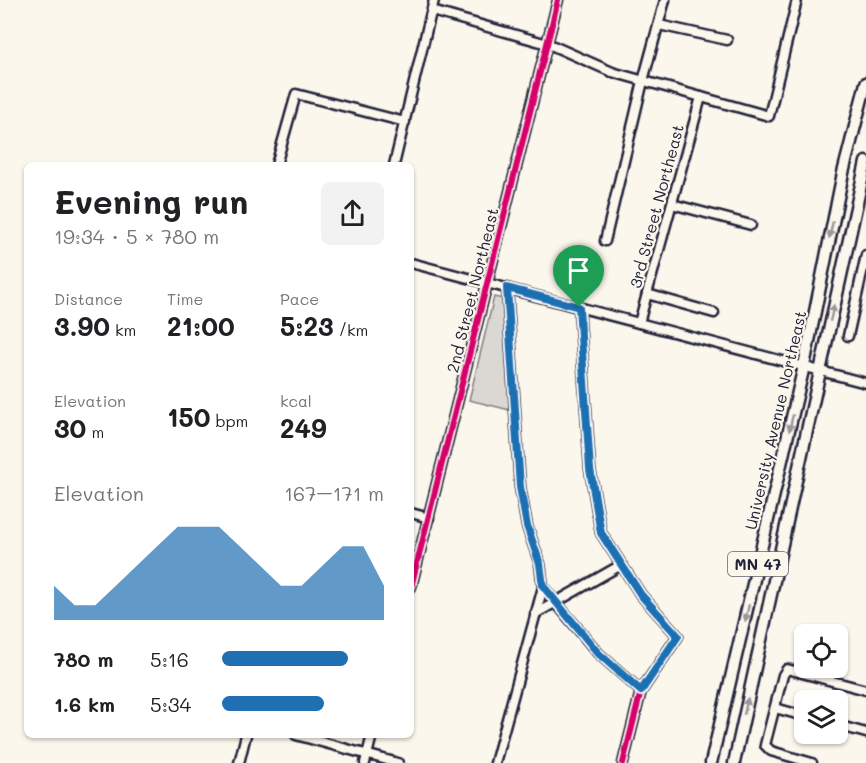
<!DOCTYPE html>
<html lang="en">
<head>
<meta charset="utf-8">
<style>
  body { margin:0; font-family:Mali,sans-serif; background:#f2f2f2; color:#202124; height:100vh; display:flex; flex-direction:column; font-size:22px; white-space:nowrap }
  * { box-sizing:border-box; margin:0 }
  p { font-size:20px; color:#757577 }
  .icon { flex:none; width:33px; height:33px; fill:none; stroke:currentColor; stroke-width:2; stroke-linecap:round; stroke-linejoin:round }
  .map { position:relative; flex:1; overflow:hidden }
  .sheet { position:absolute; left:24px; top:162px; width:390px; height:576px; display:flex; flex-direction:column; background:#fff; border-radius:9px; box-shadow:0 2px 4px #0004 }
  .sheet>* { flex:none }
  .tools { position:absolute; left:794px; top:624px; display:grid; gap:12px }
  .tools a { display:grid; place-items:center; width:54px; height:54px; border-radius:9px; background:#fff; box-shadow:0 2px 4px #0004; font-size:30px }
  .pin { position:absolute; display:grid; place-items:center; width:51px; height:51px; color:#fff; margin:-62px -26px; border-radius:50% 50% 50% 0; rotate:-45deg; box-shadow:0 0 6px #0007 }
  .pin .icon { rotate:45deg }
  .round { display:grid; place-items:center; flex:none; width:63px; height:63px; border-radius:9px; background:#f2f2f2 }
  .overview { display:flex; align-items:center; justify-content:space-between; height:102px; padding:0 30px }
  h1 { font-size:33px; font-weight:800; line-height:45px }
  .figures { display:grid; grid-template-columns:repeat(3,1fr); gap:9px; height:102px; padding:6px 30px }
  .figures div { display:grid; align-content:center }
  .figures b { font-size:26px; font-weight:800 }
  .figures small { font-size:16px; font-weight:400 }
  .figures p { font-size:16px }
  .chart { height:168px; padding:12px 30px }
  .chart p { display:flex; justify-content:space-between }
  .chart svg { width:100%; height:108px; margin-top:6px; fill:#1f6fb2; opacity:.7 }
  ul { padding:0 30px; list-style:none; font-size:20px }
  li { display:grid; grid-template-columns:96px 72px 1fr; align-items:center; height:45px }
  li i { height:15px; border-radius:8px; background:#1f6fb2 }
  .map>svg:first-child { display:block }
  .green { fill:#dbd8d3; stroke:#7e7d87; stroke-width:1.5 }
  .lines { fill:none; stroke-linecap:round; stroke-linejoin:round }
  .minor-casing { stroke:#22223b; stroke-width:13 }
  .major-casing { stroke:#22223b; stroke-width:15 }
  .minor { stroke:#fbf7ec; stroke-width:8 }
  .major { stroke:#fbf7ec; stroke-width:10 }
  .cycleway-casing { stroke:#fbf7ec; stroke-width:10 }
  .cycleway { stroke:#d6006c; stroke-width:6 }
  .oneway { fill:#99979c }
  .route-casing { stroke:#fff; stroke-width:12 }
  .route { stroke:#1f6fb2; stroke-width:8 }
  .labels { text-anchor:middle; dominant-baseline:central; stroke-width:4.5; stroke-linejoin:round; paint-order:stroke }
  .shield { fill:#fbf7ec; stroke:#636270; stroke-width:1.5 }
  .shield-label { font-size:15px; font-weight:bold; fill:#22223b }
  .street-label { font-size:16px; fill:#22223b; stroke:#fbf7ec }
</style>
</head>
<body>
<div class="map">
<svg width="866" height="763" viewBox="0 0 866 763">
  <rect width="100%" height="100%" fill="#fbf7ec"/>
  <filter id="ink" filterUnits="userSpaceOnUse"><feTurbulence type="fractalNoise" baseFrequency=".0167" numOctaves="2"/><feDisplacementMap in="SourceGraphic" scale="12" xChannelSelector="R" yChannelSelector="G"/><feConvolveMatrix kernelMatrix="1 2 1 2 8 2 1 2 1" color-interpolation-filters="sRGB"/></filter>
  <g filter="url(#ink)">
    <!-- green -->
    <path class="green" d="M494 297 504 299 510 410 469 400Z"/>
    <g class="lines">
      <!-- minor casing -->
      <g class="minor-casing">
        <g id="minor">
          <path d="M432 11 551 45 612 72 769 116 797 0"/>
          <path d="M659 25 727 40"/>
          <path d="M276 165 296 94 405 122"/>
          <path d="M394 165 434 0"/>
          <path d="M672 204 751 225"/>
          <path d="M605 241 643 81 665 0"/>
          <path d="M411 263 866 383"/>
          <path d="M507 288 520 487 527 526 540 564 543 587 598 653 641 691"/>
          <path d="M647 294 714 313"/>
          <path d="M579 307 590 469 601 533 641 595 678 636 641 691 623 763"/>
          <path d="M639 323 701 97"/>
          <path d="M848 336 866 255"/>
          <path d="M411 513 429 518"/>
          <path d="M411 587 558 0"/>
          <path d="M535 614 621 565"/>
          <path d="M775 708 804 716"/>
          <path d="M837 725 866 733"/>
          <path d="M296 735 398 763"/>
          <path d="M239 763 246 735"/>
          <path d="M365 763 372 735"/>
          <path d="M495 763 543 587"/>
          <path d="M812 763 771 751 765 745 783 675 787 669 866 690"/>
        </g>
      </g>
      <!-- major casing -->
      <g class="major-casing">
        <g id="major">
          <path d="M711 763 804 366 843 173 866 83"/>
          <path d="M734 763 866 162"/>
        </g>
      </g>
      <!-- minor -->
      <use href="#minor" class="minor"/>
      <!-- major -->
      <use href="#major" class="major"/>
      <!-- cycleway casing -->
      <g class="cycleway-casing">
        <g id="cycleway">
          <path d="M579 307 590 469 601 533 641 595 678 636 641 691 623 763"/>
          <path d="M411 587 558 0"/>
        </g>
      </g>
      <!-- cycleway -->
      <use href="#cycleway" class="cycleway"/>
    </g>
    <!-- one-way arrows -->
    <defs><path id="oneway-solid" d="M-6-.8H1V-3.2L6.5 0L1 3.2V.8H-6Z" transform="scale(1.5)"/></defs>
    <g class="oneway">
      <use href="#oneway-solid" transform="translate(831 230) rotate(102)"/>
      <use href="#oneway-solid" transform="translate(832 313) rotate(-77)"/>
      <use href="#oneway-solid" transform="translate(791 423) rotate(103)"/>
      <use href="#oneway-solid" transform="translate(747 613) rotate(103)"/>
      <use href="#oneway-solid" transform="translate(746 706) rotate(-77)"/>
    </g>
  </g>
  <g class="lines" filter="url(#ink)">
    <!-- route casing -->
    <g class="route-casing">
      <path id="route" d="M507 288 579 307 590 469 601 533 641 595 678 636 641 691 598 653 543 586 540 564 527 526 520 487Z"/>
    </g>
    <!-- route -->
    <use href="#route" class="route"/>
  </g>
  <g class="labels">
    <!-- shield labels -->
    <rect class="shield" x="728" y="552" width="60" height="24" rx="4.5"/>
    <g class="shield-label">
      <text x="758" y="564">MN 47</text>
    </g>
    <!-- street labels -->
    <g class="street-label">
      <text transform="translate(656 206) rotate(-75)">3rd Street Northeast</text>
      <text transform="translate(472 290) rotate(-76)">2nd Street Northeast</text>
      <text transform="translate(775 420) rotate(-77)">University Avenue Northeast</text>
    </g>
  </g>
</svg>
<div class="tools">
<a><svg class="icon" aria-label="locate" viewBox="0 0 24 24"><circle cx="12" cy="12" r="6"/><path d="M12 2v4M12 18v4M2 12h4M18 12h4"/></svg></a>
<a><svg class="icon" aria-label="layers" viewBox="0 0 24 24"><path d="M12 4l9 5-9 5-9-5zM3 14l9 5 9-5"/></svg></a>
</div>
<div class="pin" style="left:579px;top:307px;background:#1e9e55"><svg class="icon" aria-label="arrive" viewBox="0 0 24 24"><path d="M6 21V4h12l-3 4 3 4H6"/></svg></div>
<section class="sheet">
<div class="overview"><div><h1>Evening run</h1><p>19:34 · 5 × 780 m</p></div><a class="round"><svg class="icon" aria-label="share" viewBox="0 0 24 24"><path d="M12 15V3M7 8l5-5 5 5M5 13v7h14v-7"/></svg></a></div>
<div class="figures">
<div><p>Distance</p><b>3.90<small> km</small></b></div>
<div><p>Time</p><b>21:00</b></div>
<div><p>Pace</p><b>5:23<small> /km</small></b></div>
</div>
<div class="figures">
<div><p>Elevation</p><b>30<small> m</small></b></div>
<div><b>150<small> bpm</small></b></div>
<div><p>kcal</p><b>249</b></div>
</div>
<div class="chart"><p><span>Elevation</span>167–171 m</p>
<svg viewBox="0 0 160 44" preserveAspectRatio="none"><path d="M0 44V30L10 38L20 38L30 30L40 22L50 14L60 6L70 6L80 6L90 14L100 22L110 30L120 30L130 22L140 14L150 14L160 30V44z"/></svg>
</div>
<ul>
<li><b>780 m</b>5:16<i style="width:78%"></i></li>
<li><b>1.6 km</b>5:34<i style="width:63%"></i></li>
</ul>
</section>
</div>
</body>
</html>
